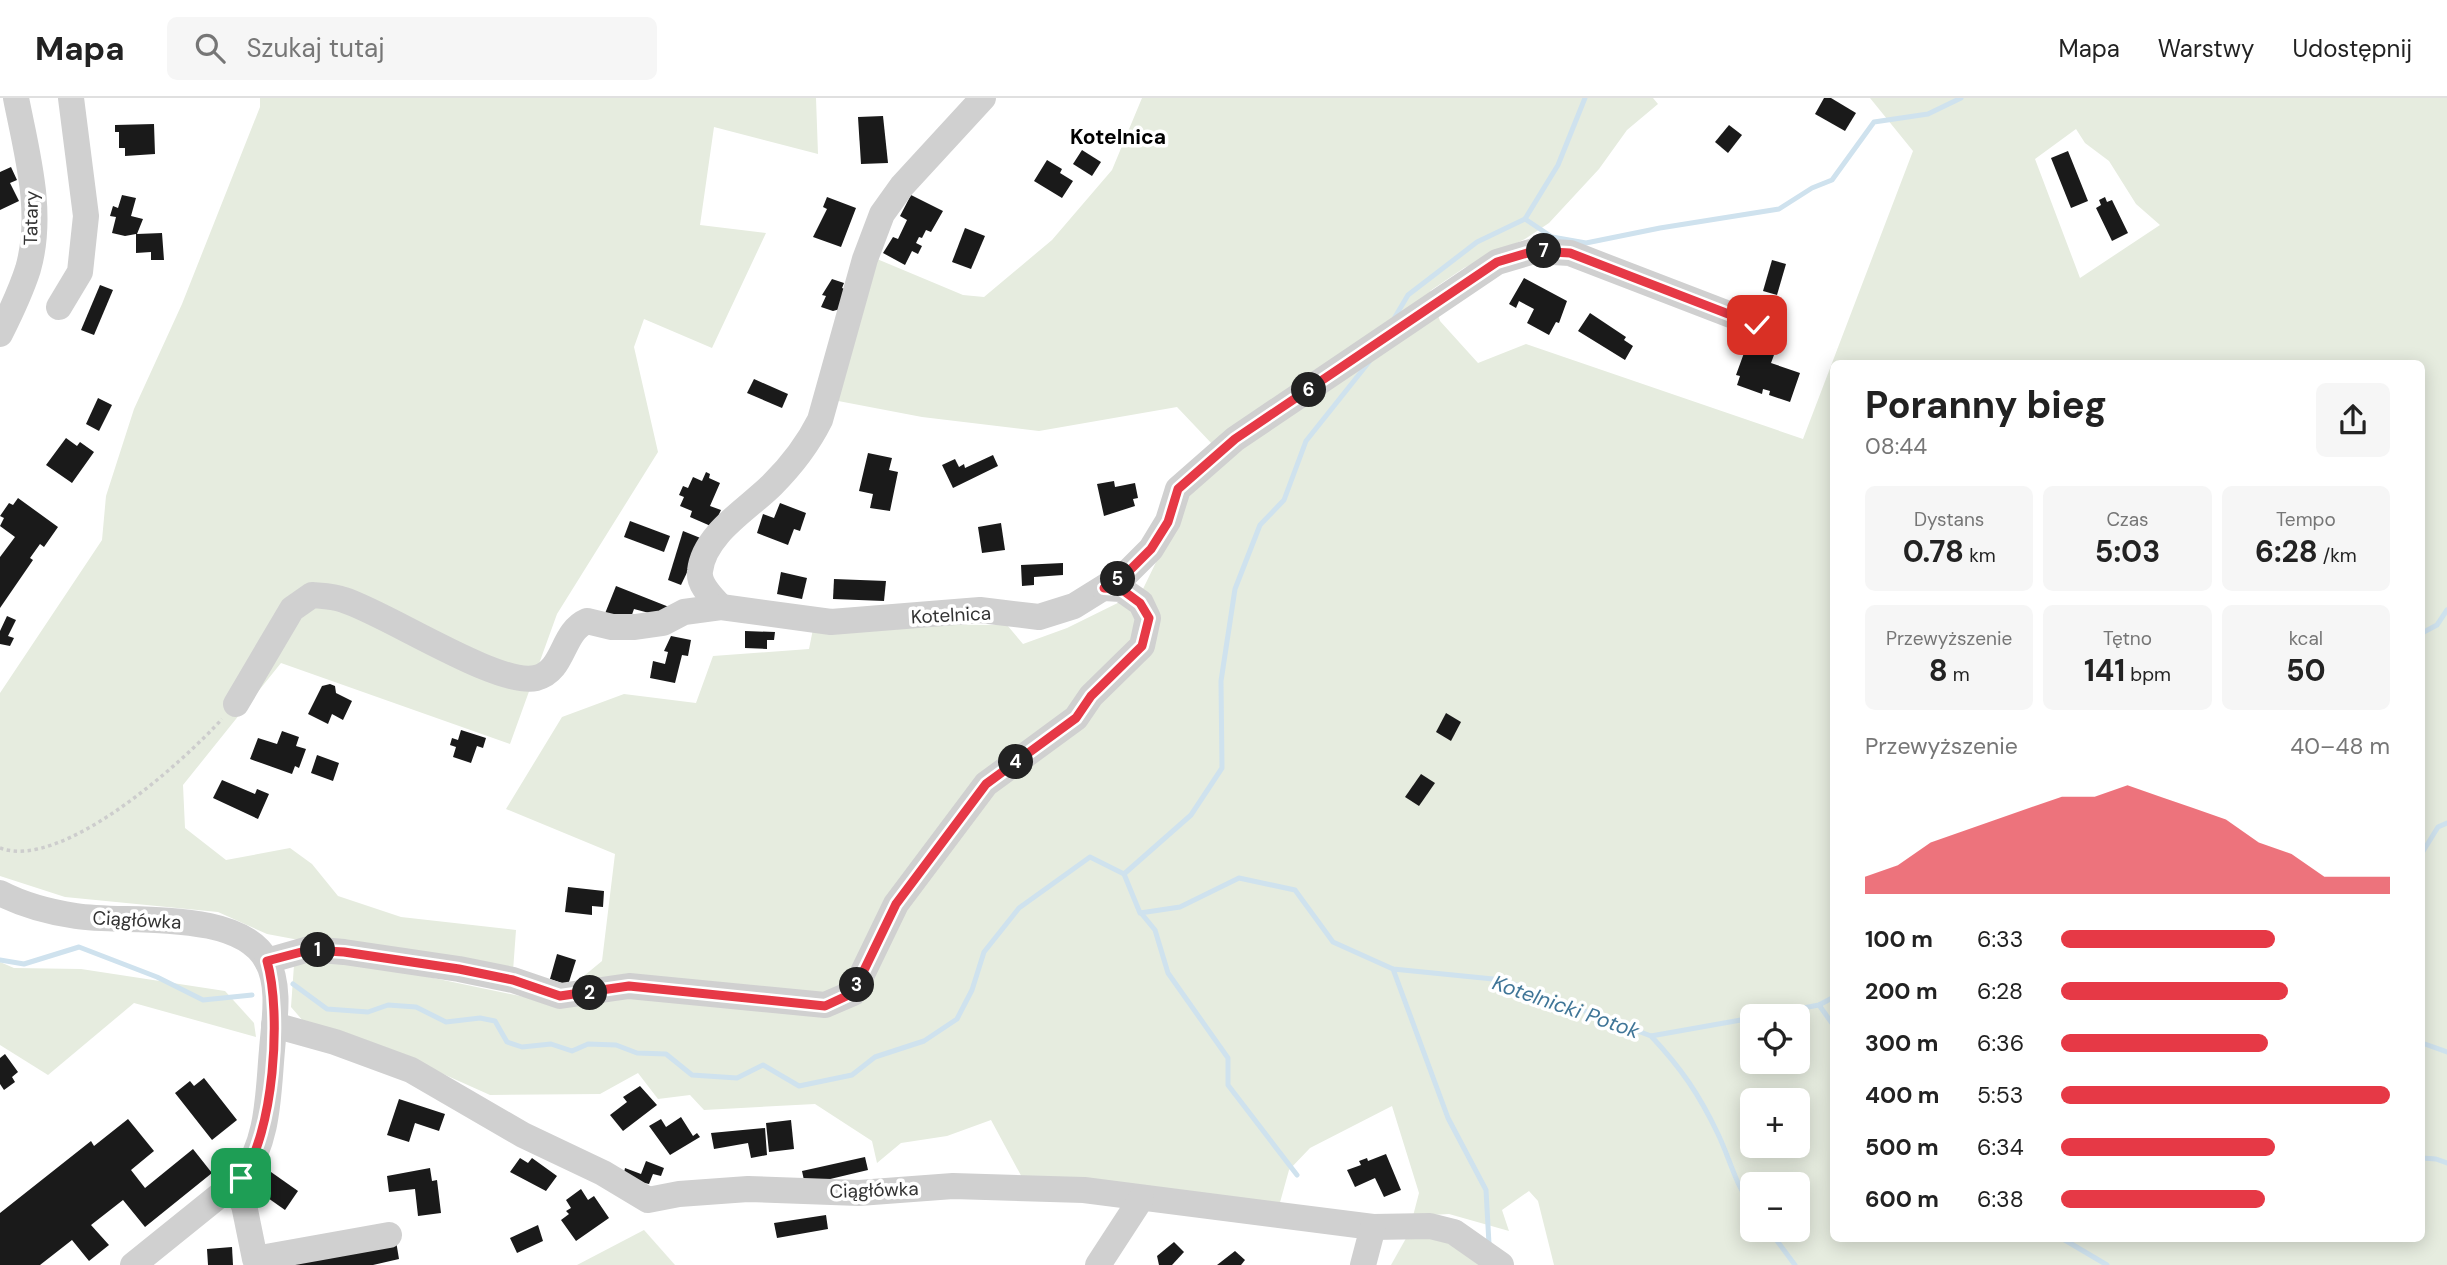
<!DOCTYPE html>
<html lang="pl">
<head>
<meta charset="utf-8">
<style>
  body { margin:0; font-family:"DM Sans",sans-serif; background:#f6f6f6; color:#222; height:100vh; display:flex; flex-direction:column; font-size:26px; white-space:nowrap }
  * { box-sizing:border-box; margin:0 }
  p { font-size:23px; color:#767676 }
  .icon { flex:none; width:38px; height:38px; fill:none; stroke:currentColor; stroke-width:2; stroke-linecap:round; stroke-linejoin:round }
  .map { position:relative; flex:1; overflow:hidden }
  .details { position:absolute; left:1830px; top:262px; width:595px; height:882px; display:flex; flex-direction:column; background:#fff; border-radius:10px; box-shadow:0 4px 18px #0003 }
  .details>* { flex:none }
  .controls { position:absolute; left:1740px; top:906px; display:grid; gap:14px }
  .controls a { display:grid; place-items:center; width:70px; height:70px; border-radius:10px; background:#fff; box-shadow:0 4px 18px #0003; font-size:35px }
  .pin { position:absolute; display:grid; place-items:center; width:60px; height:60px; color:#fff; margin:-30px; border-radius:14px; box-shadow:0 4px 10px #0006 }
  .km { position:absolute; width:35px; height:35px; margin:-18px; border-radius:50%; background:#222; color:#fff; font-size:19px; line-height:35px; text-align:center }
  .round { display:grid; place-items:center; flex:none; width:74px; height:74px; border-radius:10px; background:#f6f6f6 }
  .headline { display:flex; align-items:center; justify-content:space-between; height:119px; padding:0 35px }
  h1 { font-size:38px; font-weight:700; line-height:52px }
  .metrics { display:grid; grid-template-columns:repeat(3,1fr); gap:10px; height:119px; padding:7px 35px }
  .metrics div { display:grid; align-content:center; border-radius:10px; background:#f6f6f6; text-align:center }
  .metrics b { font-size:30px; font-weight:700 }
  .metrics small { font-size:19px; font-weight:400 }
  .metrics p { font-size:19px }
  .chart { height:196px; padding:14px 35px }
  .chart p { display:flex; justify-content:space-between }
  .chart svg { width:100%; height:126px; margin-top:7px; fill:#e63946; opacity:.7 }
  ul { padding:0 35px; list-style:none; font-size:23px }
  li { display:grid; grid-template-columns:112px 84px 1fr; align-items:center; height:52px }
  li i { height:18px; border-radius:9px; background:#e63946 }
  header { display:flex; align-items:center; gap:42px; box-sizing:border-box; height:98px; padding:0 35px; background:#fff; border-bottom:2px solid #e0e0e0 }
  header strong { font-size:33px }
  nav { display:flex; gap:38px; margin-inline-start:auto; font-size:24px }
  .search { width:490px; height:63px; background:#f6f6f6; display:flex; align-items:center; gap:18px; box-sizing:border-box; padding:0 24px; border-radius:10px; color:#767676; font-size:26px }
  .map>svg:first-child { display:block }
  .green { fill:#e6ecdf; fill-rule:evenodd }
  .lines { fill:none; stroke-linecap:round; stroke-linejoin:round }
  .stream { stroke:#cfe2ee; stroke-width:5 }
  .building { fill:#1a1a1a }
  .path { stroke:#cdcdcd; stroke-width:3.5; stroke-dasharray:3.5 3.5; stroke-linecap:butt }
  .minor { stroke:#d0d0d0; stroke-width:26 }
  .route-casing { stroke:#fff; stroke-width:14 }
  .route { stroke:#e63946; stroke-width:9 }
  .labels { text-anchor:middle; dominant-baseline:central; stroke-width:7; stroke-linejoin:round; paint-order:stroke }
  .street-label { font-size:19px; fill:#333; stroke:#fff }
  .neighbourhood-label { font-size:21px; font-weight:bold; fill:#000; stroke:#fff }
  .water-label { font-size:21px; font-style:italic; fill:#3f7597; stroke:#fff }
</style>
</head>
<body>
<header>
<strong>Mapa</strong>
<div class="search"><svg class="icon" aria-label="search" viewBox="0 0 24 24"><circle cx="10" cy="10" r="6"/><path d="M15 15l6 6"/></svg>Szukaj tutaj</div>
<nav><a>Mapa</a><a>Warstwy</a><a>Udostępnij</a></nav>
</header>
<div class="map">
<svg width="2447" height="1167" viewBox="0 0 2447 1167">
  <rect width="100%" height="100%" fill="#fff"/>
  <!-- green -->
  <g class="green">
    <path d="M260 0H816L818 56 714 29 700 127 766 135 712 250 644 221 634 249 658 354 557 516 510 646 281 565 183 687 185 730 226 762 290 750 312 766 338 798 401 819 516 832 513 873 374 856 267 836 218 814 65 799 0 778V595L102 442 106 398 134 311 182 206 260 9Z"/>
    <path d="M1142 0H1653L1658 6 1627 32 1599 71 1549 125 1525 141 1464 170 1430 193 1440 223 1478 265 1526 246 1803 341 1913 53 1870 0H2447V1167H1554L1538 1103 1529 1093 1502 1112 1509 1133 1449 1116 1413 1118 1419 1095 1392 1008 1310 1050 1289 1072 1279 1108 1024 1083 991 1022 947 1038 901 1045 877 1065 872 1043 815 1006 704 1012 690 997 658 1001 638 975 600 996 490 997 383 949 310 931 291 909 294 867 333 859 558 906 625 896 844 911 851 885 817 901 568 891 602 863 615 756 506 711 562 619 624 596 696 605 713 558 809 551 814 526 1007 527 1023 546 1067 530 1142 493 1213 347 1177 309 1039 333 922 319 833 302 877 161 963 197 984 199 1052 142 1112 72ZM2076 31 2085 45 2109 63 2136 106 2160 127 2080 180 2035 61ZM1834 266H2422V1141H1834ZM1752 919H1797V964H1752ZM1752 1003H1797V1048H1752ZM1752 1087H1797V1132H1752Z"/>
    <path d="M0 864 14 870 81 871 225 893 254 925 256 939 134 905 48 977 0 947Z"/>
    <path d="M644 1132 675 1167H577Z"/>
    <path d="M1409 1135 1453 1146 1483 1167H1391Z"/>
  </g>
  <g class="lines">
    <!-- stream -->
    <g class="stream">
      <path d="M1525 121 1552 139 1586 145 1660 130 1779 111 1812 90 1832 82 1874 24 1928 16 1961 0"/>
      <path d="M1395 219 1408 197 1477 144 1525 121 1558 67 1585 0"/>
      <path d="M2422 535 2437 527 2447 512"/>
      <path d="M2422 755 2438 729 2447 725"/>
      <path d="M1124 776 1191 717 1222 670 1221 583 1235 491 1260 427 1284 402 1306 343 1369 264"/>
      <path d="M1141 815 1155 832 1168 875 1228 960V987L1297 1077"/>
      <path d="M0 862 24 866 79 849 157 879 203 902 252 897"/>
      <path d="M1393 871 1448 1020 1486 1092 1489 1146"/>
      <path d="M293 886 327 911 368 914 388 907 416 909 446 924 480 920 495 923 507 944 522 949 551 946 572 953 588 946 616 947 637 955 666 956 692 977 737 980 763 967 799 988 852 977 875 959 924 943 957 921 972 892 984 854 1019 810 1090 759 1124 776 1140 815 1180 809 1239 780 1295 792 1333 844 1393 871 1503 882 1651 938 1752 920"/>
      <path d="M1819 907 1834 928"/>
      <path d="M1756 919 1819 907 1834 899"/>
      <path d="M1651 938C1681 970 1699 996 1718 1036 1730 1061 1735 1086 1752 1109"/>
      <path d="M2422 945 2447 954"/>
      <path d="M2422 1060 2436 1061 2447 1065"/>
      <path d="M1769 1132 1795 1167"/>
      <path d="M2063 1141 2107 1167"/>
    </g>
  </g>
  <!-- building -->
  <g class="building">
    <path d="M1824 0H1831L1856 15 1845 33 1815 16Z"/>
    <path d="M883 18 888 65 861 66 858 19Z"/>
    <path d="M154 26 155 56 125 58V50H119V34H115V27Z"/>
    <path d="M1729 27 1742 37 1728 55 1715 44Z"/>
    <path d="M1082 52 1101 64 1092 78 1073 66Z"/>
    <path d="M2068 53 2088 103 2071 110 2051 60Z"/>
    <path d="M1047 62 1062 71 1060 75 1073 83 1062 100 1034 83Z"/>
    <path d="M11 69 17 82 10 85 19 103 0 112V74Z"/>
    <path d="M122 97 136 100 131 118 143 121 137 136 162 135 164 162H151V154L136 155V136L125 138 112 135 116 119 110 118 113 108 118 110Z"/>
    <path d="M911 97 943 113 931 134 926 132 922 140 919 139 916 145 922 148 918 156 912 153 905 167 883 155 893 139 898 141 907 122 900 118Z"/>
    <path d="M827 99 856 110 841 149 813 139 827 111 823 109Z"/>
    <path d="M2105 99 2107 104 2112 102 2128 135 2112 143 2096 110 2101 107 2099 102Z"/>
    <path d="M965 130 985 138 971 171 952 164Z"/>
    <path d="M1772 162 1786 166 1777 197 1763 193Z"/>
    <path d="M1524 180 1567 203 1559 225 1556 224 1549 237 1527 225 1534 211 1519 203 1516 210 1509 206Z"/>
    <path d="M832 181 844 185 842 190 847 192 840 211 833 213 821 209 826 198 822 197Z"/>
    <path d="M100 187 113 192 94 237 81 232Z"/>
    <path d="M1590 215 1626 239 1624 242 1633 248 1625 262 1578 233Z"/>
    <path d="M1751 249 1774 257 1771 265 1800 275 1790 304 1769 297 1770 293 1763 291 1762 296 1737 287 1740 278 1736 277 1744 255 1748 256Z"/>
    <path d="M754 281 788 296 782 310 747 295Z"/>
    <path d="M98 300 112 307 99 333 86 326Z"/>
    <path d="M66 340 77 348 80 344 94 354 72 385 46 367Z"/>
    <path d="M868 355 892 360 889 372 898 374 890 413 870 410 873 396 859 393Z"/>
    <path d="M993 357 998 368 953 390 942 367 955 361 959 369 964 366 965 370Z"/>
    <path d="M706 374 710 376 709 380 720 385 710 408 721 412 713 429 690 419 692 413 680 408 684 399 679 397 683 388 688 390 693 379 702 383Z"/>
    <path d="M1114 383 1115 389 1135 385 1138 400 1133 401 1135 408 1104 418 1097 386Z"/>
    <path d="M18 400 58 429 44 449 40 446 30 460 33 462 0 510V459L15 439 0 428 4 420 0 418 9 405 13 407Z"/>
    <path d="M780 405 806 415 800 433 794 431 788 447 757 435 763 416 774 420Z"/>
    <path d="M630 423 670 438 664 454 624 439Z"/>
    <path d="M1001 425 1005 452 982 455 978 429Z"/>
    <path d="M683 433 703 441 681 487 668 482Z"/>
    <path d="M1063 465V477L1034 479V487L1022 488 1021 467Z"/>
    <path d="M781 474 807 480 802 501 777 496Z"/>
    <path d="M834 481 886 483 884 503 833 501Z"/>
    <path d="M616 488 669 509 664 519 634 511 629 525 604 518Z"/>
    <path d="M7 518 16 522 8 538 14 540 10 548 0 546V533Z"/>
    <path d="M745 533 775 534 774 542H767V551L745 550Z"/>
    <path d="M671 538 691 542 688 558 682 557 675 585 650 580 653 563 665 566 668 554 664 553Z"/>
    <path d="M330 586 335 588 336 595 352 603 343 622 332 616 328 626 308 616 322 588Z"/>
    <path d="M1446 615 1461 624 1451 643 1436 634Z"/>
    <path d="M461 632 486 640 483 650 477 648 471 665 453 659 456 649 450 647 452 640 458 642Z"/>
    <path d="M282 633 299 639 296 648 306 651 299 670 295 668 292 676 250 661 258 640 277 646Z"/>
    <path d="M317 657 339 665 333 683 311 675Z"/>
    <path d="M1421 676 1435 685 1419 708 1405 699Z"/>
    <path d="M222 682 255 696 257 691 269 696 258 721 213 700Z"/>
    <path d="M568 789 604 793 603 809 592 808V817L565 814Z"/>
    <path d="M557 856 576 862 568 887 550 881Z"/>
    <path d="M5 956 18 974 12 979 15 984 4 992 0 986V960Z"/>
    <path d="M204 980 237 1022 212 1042 175 995 190 983 194 988Z"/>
    <path d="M640 988 657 1007 623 1033 610 1017 627 1004 623 999Z"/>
    <path d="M399 1001 445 1016 439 1033 415 1025 409 1044 387 1037Z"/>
    <path d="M681 1019 693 1038 697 1035 700 1039 670 1057 649 1028 661 1021 666 1029Z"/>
    <path d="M128 1021 154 1053 131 1072 145 1090 193 1051 212 1075 145 1129 123 1102 91 1127 109 1147 89 1163 72 1142 40 1167H0V1115L91 1043 94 1048Z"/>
    <path d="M791 1022 794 1051 769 1054 766 1025Z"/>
    <path d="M765 1030 767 1057 751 1060 748 1045 714 1051 711 1035Z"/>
    <path d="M1386 1056 1401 1092 1384 1099 1375 1080 1355 1089 1347 1072 1361 1067 1359 1063 1367 1060 1368 1063Z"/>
    <path d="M865 1059 868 1072 805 1087 802 1073Z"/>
    <path d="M520 1060 528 1065 532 1060 557 1078 546 1093 510 1074Z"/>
    <path d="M646 1063 664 1070 661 1078 653 1076 649 1086 623 1080 625 1070 641 1076Z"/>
    <path d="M430 1070 432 1083 437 1082 441 1115 418 1118 415 1091 389 1094 387 1078Z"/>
    <path d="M271 1074 298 1093 285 1112 258 1093Z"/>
    <path d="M581 1091 588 1102 594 1098 609 1120 576 1143 561 1122 569 1116 566 1113 571 1110 566 1102Z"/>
    <path d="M826 1117 828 1131 777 1140 774 1125Z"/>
    <path d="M538 1127 543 1143 517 1155 510 1140Z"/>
    <path d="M396 1143 399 1161 373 1167H264Z"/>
    <path d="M1174 1144 1184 1154 1172 1167H1159L1157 1158Z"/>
    <path d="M232 1149 233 1167H208L207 1151Z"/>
    <path d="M1235 1153 1245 1162 1241 1167H1217Z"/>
  </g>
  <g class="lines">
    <!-- path -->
    <path class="path" d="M0 750C62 773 182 665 222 621"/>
    <!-- minor -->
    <g class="minor">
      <path d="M59 209 80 174 86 118 71 0"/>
      <path d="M0 236C10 216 21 193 28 171 44 115 27 56 16 0"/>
      <path d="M721 509C712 499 698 487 700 473 704 436 748 411 772 387 791 368 808 346 820 322L865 161 882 116 902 88 983 0"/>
      <path d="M236 606 292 511 312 497C323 498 333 498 344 502 386 515 498 589 536 580 565 573 561 534 587 523L612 529H635L663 525 684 514 721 509 831 524 980 512 1039 519 1074 508 1127 475 1151 451 1168 423 1178 391 1235 341 1497 164 1534 153 1570 155 1757 227"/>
      <path d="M0 795C25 808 49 814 76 818 126 826 239 810 267 863 281 888 274 925 272 952 268 996 269 1044 241 1080L133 1167"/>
      <path d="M267 863 309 851 344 854 459 871 513 882 560 898 629 888 825 907 853 895 896 806 986 686 1076 620 1091 598 1142 548 1148 520 1141 505 1121 491 1104 490"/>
      <path d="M274 927 335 944 411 972 523 1037 603 1075 648 1102 679 1096 748 1091 859 1095 953 1088 1084 1092 1373 1129 1430 1128 1454 1134 1501 1167"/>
      <path d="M232 1087 244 1107 255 1161 389 1137"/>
      <path d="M1098 1167 1141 1101"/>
      <path d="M1363 1167 1373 1129"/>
    </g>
  </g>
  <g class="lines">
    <!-- route casing -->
    <g class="route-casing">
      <path id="route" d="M241 1080C274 1037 282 915 267 863L309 852 344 854 459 871 513 882 560 898 629 888 825 908 853 895 896 806 986 686 1076 620 1091 598 1142 548 1149 520 1140 505 1121 491 1104 490 1127 475 1151 451 1168 424 1178 391 1235 341 1497 164 1534 153 1570 155 1757 227"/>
    </g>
    <!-- route -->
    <use href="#route" class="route"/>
  </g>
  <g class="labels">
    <!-- street labels -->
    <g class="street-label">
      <text transform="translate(31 120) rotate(-89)">Tatary</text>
      <text transform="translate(951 517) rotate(-3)">Kotelnica</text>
      <text transform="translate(137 822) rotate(3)">Ciągłówka</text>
      <text transform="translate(874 1092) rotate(-2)">Ciągłówka</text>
    </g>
    <!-- neighbourhood labels -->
    <g class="neighbourhood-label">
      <text x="1118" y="39">Kotelnica</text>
    </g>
    <!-- water labels -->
    <g class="water-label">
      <text transform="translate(1566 909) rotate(19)">Kotelnicki Potok</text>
    </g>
  </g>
</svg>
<div class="controls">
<a><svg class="icon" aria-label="locate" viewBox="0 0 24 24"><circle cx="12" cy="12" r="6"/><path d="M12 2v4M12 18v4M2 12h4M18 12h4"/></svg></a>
<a>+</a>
<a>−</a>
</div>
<div class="pin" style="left:241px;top:1080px;background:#1e9e55"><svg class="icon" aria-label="arrive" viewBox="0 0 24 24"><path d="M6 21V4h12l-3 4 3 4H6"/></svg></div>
<div class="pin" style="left:1757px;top:227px;background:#d93025"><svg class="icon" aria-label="check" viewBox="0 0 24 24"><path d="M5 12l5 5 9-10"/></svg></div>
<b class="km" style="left:318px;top:852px">1</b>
<b class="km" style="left:590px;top:895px">2</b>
<b class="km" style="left:857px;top:887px">3</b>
<b class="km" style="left:1016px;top:664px">4</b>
<b class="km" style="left:1118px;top:481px">5</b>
<b class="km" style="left:1309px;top:292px">6</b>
<b class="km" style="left:1544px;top:153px">7</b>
<section class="details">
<div class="headline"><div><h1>Poranny bieg</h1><p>08:44</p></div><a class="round"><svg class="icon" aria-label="share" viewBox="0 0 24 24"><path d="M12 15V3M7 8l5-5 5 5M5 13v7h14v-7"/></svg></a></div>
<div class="metrics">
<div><p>Dystans</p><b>0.78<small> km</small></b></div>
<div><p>Czas</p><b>5:03</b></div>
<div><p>Tempo</p><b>6:28<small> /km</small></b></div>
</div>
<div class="metrics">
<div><p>Przewyższenie</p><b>8<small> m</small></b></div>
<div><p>Tętno</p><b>141<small> bpm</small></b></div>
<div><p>kcal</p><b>50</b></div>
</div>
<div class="chart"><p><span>Przewyższenie</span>40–48 m</p>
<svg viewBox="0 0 160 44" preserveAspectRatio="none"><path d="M0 44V38L10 34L20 26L30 22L40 18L50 14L60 10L70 10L80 6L90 10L100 14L110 18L120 26L130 30L140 38L150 38L160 38V44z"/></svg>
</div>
<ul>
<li><b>100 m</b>6:33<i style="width:65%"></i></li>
<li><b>200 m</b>6:28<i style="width:69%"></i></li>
<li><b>300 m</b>6:36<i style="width:63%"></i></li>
<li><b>400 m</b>5:53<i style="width:100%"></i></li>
<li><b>500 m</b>6:34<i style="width:65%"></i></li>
<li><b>600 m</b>6:38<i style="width:62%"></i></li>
</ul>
</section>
</div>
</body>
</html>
